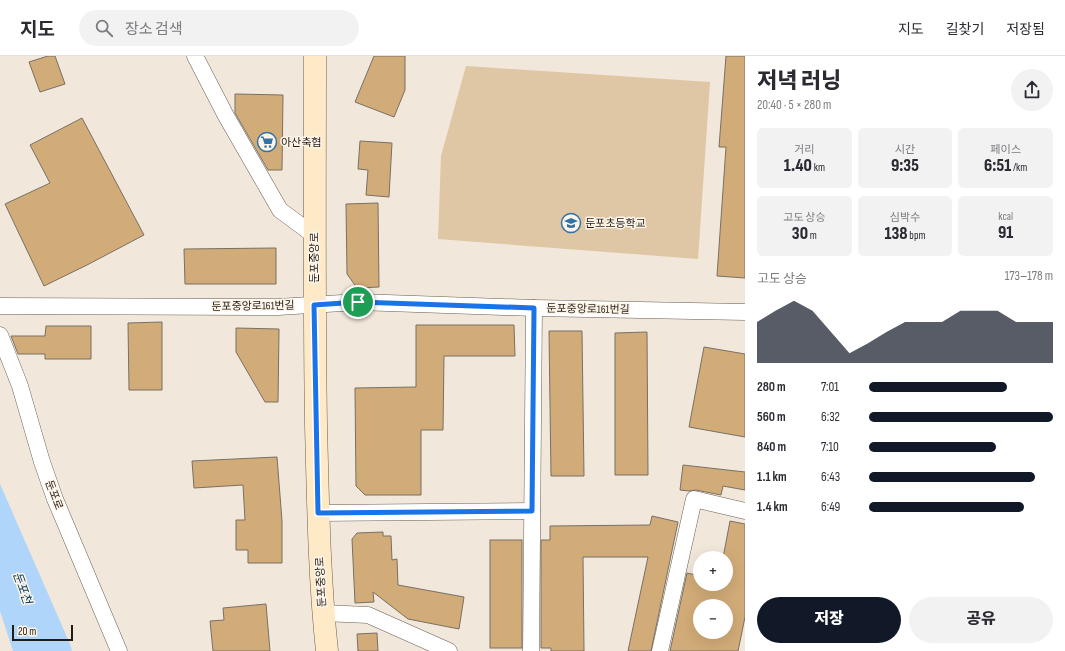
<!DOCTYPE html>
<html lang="ko">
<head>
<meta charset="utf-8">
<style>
  body { margin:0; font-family:"Sofia Sans Condensed","Noto Sans KR",sans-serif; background:#f2f2f3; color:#2b2b33; height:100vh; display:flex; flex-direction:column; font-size:15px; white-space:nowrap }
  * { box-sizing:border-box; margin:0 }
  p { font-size:13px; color:#7c7c81 }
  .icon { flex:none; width:22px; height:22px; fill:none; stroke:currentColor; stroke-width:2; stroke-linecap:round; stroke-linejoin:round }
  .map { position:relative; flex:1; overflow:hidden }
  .side { display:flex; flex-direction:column; background:#fff; width:320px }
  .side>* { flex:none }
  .buttons { position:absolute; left:693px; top:495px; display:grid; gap:8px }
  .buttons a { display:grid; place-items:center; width:40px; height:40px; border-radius:50%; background:#fff; box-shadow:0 4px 16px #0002; font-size:20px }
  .scale { position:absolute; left:12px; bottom:10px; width:61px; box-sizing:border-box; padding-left:4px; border:2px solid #201d18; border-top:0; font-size:11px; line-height:14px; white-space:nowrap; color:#201d18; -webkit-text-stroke:3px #fef4e8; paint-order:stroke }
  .pin { position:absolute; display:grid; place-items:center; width:34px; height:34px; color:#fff; margin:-17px; border:2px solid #fff; border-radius:50%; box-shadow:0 1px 4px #0007 }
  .round { display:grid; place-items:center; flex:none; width:42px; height:42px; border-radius:21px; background:#f2f2f3 }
  .overview { display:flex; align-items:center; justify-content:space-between; height:68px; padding:0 12px }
  h1 { font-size:22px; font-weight:800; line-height:30px }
  .stats { display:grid; grid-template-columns:repeat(3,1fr); gap:6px; height:68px; padding:4px 12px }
  .stats div { display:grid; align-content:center; border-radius:6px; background:#f2f2f3; text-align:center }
  .stats b { font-size:17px; font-weight:800 }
  .stats small { font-size:11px; font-weight:400 }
  .stats p { font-size:11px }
  .chart { height:112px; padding:8px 12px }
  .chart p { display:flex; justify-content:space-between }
  .chart svg { width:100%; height:72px; margin-top:4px; fill:#111827; opacity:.7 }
  .primary-button { display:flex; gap:8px; margin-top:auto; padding:8px 12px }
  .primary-button a { flex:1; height:46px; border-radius:24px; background:#111827; color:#fff; font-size:16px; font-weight:800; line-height:46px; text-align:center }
  .primary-button a+a { background:#f2f2f3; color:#2b2b33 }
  ul { padding:0 12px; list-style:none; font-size:13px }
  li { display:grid; grid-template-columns:64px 48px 1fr; align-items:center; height:30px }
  li i { height:10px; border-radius:5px; background:#111827 }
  header { display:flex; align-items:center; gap:24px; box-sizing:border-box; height:56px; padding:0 20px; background:#fff; border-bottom:1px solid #e1e1e2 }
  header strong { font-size:19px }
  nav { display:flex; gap:22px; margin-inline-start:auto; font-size:14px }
  .search { width:280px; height:36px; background:#f2f2f3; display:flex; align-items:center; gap:10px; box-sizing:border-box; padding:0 14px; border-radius:22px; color:#7c7c81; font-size:15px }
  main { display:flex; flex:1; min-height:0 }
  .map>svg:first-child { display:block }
  .green { fill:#dfc6a4 }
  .water { fill:#afd6fa }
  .building { fill:#d2ac78; stroke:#787065; fill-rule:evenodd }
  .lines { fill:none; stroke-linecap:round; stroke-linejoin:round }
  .street-casing { stroke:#675f54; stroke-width:17 }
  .secondary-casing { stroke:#675f54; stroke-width:23 }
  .street { stroke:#fff; stroke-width:16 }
  .secondary { stroke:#ffeac8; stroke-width:22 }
  .route-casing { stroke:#fff; stroke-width:8 }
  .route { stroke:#1a73e8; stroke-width:5 }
  .labels { text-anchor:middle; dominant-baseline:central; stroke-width:3; stroke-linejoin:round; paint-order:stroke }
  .poi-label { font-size:11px; fill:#201d18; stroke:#fef4e8; text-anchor:start }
  .street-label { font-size:11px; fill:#201d18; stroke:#fef4e8 }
  .water-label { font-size:12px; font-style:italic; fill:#003a62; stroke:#fef4e8 }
</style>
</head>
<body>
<header>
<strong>지도</strong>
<div class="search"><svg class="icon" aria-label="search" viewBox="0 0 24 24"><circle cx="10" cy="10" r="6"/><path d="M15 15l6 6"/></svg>장소 검색</div>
<nav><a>지도</a><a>길찾기</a><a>저장됨</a></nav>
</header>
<main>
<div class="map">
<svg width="745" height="595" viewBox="0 0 745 595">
  <rect width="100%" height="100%" fill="#f1e7da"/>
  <!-- green -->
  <path class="green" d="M466 10 710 26 698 203 438 183 441 100Z"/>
  <!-- water -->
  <path class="water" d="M0 428 70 588 72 595H13L0 555Z"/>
  <!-- building -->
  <g class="building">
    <path d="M48 0H55L65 28 40 36 29 6Z"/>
    <path d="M374 0H405V34L394 61 355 46Z"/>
    <path d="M726 0H745V222L717 220 726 91H719Z"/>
    <path d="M235 38 283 39 282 114H268L235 57Z"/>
    <path d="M82 62 144 179 87 209 44 230 5 148 50 127 30 89Z"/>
    <path d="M360 85 392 87 389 141 366 139 368 114 358 113Z"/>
    <path d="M378 147 379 231 357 232 347 218 346 148Z"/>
    <path d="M276 192V228H185L184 193Z"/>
    <path d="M162 266V334H129L128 267Z"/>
    <path d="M416 269H514L515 300H444L443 374H421V439H365L356 430 355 332 416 331Z"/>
    <path d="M46 270H91V303H45V298H18L11 280H45Z"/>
    <path d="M236 272 279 273 278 346H265L236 296Z"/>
    <path d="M549 275H582L584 420H551Z"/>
    <path d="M647 276 648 419H615V277Z"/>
    <path d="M704 291 745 298V381L689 371Z"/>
    <path d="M277 401 282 465V507H248V494H236V464H245L243 429 194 432 192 405Z"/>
    <path d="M683 409 745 416V434L723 430 721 439 696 434 689 435 680 434Z"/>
    <path d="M652 460 678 466 651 595H628L648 501H583L584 595H551V592H541V484H550V470L650 469Z"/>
    <path d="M730 465 745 468V561L738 595H670L687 517 700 520V528H726V502H723ZM700 550H726V576H700Z"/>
    <path d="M383 476V480H391L392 504 397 503 398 529 464 541 459 573 408 563 373 536 374 546 355 547 352 483 357 477Z"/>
    <rect x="490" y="484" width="32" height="108"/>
    <path d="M266 548 270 595H213L210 565 224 564 223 552Z"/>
    <path d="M377 577 378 595H358L357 578Z"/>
  </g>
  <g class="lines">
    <!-- street casing -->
    <g class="street-casing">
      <g id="street">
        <path d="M195 0 226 60 280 154 315 180"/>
        <path d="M0 250 278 251 358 246 534 252 745 256"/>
        <path d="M0 279 20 330 42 406 55 443 119 595"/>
        <path d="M318 457 532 455"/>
        <path d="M323 557 368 559 449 595"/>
        <path d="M531 595 534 252"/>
        <path d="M660 595 694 443 745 455"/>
      </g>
    </g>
    <!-- secondary casing -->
    <g class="secondary-casing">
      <path id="secondary" d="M315 0C315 123 314 246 316 369 318 444 319 520 327 595"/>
    </g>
    <!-- street -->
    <use href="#street" class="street"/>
    <!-- secondary -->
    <use href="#secondary" class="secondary"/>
  </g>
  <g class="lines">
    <!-- route casing -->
    <g class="route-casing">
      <path id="route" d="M358 246 534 252 532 455 318 457 314 249Z"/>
    </g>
    <!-- route -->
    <use href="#route" class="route"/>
  </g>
  <!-- icons -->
  <defs>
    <g id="supermarket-ring" transform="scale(1)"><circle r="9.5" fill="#fef4e8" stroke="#3073a9" stroke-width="1.5"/><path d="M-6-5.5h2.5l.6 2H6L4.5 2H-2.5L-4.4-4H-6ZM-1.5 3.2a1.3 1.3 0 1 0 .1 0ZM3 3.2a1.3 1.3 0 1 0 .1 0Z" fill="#3073a9"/></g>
    <g id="school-ring" transform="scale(1)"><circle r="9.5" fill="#fef4e8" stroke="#3073a9" stroke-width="1.5"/><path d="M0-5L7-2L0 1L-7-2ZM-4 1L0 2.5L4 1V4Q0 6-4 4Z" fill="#3073a9"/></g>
  </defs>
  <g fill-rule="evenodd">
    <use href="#supermarket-ring" x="267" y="86"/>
    <use href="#school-ring" x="571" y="167"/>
  </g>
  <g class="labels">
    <!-- poi labels -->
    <g class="poi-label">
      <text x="281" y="86">아산축협</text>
      <text x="585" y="167">둔포초등학교</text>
    </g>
    <!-- street labels -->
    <g class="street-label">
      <text transform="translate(314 202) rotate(-90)">둔포중앙로</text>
      <text transform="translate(253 250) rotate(-1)">둔포중앙로161번길</text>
      <text transform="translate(588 253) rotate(1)">둔포중앙로161번길</text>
      <text transform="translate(54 439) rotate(69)">둔포로</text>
      <text transform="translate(321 526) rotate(-93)">둔포중앙로</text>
    </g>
    <!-- water labels -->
    <g class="water-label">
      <text transform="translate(22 532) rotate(70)">둔포천</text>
    </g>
  </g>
</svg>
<div class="buttons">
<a>+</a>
<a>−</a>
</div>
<div class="scale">20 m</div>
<div class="pin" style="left:358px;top:246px;background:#1e9e55"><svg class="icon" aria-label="arrive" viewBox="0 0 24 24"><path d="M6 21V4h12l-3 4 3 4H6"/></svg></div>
</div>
<section class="side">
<div class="overview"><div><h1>저녁 러닝</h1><p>20:40 · 5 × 280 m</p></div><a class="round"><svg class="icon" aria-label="share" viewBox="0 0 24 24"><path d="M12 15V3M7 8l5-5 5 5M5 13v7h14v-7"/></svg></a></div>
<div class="stats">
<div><p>거리</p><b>1.40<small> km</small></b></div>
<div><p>시간</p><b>9:35</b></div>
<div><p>페이스</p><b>6:51<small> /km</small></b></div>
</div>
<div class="stats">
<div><p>고도 상승</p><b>30<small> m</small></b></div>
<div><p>심박수</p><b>138<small> bpm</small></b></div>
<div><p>kcal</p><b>91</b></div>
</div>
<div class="chart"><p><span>고도 상승</span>173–178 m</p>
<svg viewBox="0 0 160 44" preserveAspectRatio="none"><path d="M0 44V19L10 12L20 6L30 12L40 25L50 38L60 32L70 25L80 19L90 19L100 19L110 12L120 12L130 12L140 19L150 19L160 19V44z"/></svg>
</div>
<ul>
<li><b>280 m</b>7:01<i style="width:75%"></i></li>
<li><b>560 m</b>6:32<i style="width:100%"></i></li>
<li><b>840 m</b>7:10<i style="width:69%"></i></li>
<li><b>1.1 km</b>6:43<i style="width:90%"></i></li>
<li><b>1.4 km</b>6:49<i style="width:84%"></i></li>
</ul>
<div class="primary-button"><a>저장</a><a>공유</a></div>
</section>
</main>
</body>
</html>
